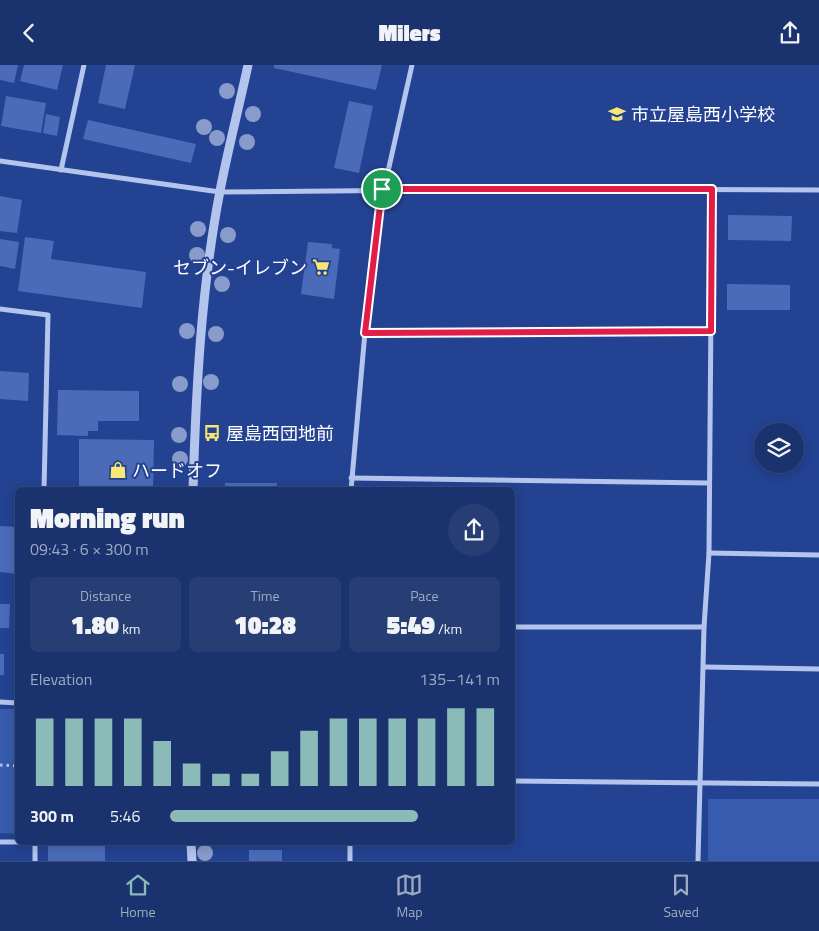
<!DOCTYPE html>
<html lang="en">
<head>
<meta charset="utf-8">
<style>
  body { margin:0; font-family:"Titillium Web","Noto Sans JP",sans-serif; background:#273e75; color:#f1f3f6; height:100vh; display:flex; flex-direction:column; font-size:19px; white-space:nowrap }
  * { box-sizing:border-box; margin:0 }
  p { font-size:16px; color:#9faac2 }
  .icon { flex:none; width:28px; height:28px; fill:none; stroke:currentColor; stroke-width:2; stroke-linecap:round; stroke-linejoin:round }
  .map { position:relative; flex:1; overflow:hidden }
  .panel { position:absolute; left:15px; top:422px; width:500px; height:358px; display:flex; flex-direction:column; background:#1a326d; border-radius:8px; box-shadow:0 2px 12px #0003,0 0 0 1px #384d80 }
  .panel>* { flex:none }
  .fabs { position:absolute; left:754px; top:358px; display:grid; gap:10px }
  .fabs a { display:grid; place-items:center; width:50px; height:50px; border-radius:50%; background:#1a326d; box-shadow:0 2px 12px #0003,0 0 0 1px #384d80; font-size:25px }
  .pin { position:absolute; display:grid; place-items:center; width:42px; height:42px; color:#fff; margin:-21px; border:2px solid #fff; border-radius:50%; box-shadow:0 1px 5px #0007 }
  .round { display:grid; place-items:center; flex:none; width:52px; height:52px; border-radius:26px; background:#273e75 }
  .overview { display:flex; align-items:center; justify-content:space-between; height:85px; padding:0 15px }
  h1 { font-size:28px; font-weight:800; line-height:38px }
  .figures { display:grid; grid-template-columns:repeat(3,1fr); gap:8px; height:85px; padding:5px 15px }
  .figures div { display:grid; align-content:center; border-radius:8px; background:#273e75; text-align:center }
  .figures b { font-size:25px; font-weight:800 }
  .figures small { font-size:14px; font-weight:400 }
  .figures p { font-size:14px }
  .chart { height:140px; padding:10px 15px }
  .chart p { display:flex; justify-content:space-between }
  .chart svg { width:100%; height:90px; margin-top:5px; stroke:#8bbbb9; stroke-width:6 }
  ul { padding:0 15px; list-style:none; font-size:16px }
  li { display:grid; grid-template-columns:80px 60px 1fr; align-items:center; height:38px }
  li i { height:12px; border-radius:6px; background:#8bbbb9 }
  header { display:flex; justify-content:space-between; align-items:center; height:65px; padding:0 15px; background:#1a326d; font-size:22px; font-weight:800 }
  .tabs { display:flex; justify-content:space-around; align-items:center; height:70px; border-top:1px solid #384d80; background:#1a326d; font-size:14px; color:#9faac2 }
  .tabs a { display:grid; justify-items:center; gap:2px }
  .tabs .on { color:#8bbbb9 }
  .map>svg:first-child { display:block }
  .green { fill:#375bae }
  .building { fill:#4b6bb8 }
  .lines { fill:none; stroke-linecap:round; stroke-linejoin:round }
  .path { stroke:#b4c5ed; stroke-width:3; stroke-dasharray:2.5 4; stroke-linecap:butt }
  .minor { stroke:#b4c5ed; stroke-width:5 }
  .tertiary { stroke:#b4c5ed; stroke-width:9 }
  .tree { fill:#889bca }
  .route-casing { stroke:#fff; stroke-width:10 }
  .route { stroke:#e11d48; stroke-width:6 }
  .labels { text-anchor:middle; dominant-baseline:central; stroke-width:4; stroke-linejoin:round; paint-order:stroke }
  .poi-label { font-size:18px; fill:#fff; stroke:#234291; text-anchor:start }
</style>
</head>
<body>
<header><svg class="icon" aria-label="back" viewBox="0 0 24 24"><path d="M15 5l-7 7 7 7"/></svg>Milers<svg class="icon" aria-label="share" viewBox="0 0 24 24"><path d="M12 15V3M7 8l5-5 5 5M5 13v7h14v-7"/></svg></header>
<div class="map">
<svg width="819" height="796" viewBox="0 0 819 796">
  <rect width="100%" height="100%" fill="#234291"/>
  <!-- green -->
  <g class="green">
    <path d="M0 644H17L16 769 0 768Z"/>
    <rect x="708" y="734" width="111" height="62"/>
  </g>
  <!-- building -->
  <g class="building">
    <path d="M0 0H18L14 18 0 15Z"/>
    <path d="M24 0H63L57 25 20 16Z"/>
    <path d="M106 0H135L125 44 98 38Z"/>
    <path d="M274 0H382L376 25 274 3Z"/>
    <path d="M6 31 46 38 41 68 1 61Z"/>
    <path d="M349 36 373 41 359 108 334 103Z"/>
    <path d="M46 49 60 52 57 71 43 68Z"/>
    <path d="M88 55 196 79 191 98 83 74Z"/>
    <path d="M0 131 22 135 17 168 0 166Z"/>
    <path d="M728 150 792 151 791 176 728 175Z"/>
    <path d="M25 172 54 176 51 194 146 207 142 243 18 226Z"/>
    <path d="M0 174 19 177 15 204 0 201Z"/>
    <path d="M308 177 332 179V183L340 184 334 234 301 229Z"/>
    <path d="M727 219 790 220V245H727Z"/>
    <path d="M0 306 29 308 28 336 0 334Z"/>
    <path d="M58 325 139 326V356H98V366H88V371L57 370Z"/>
    <path d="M79 374 154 375 153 425H79Z"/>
    <rect x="225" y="418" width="52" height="7"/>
    <path d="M0 461 18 462V509L0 507Z"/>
    <path d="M0 539H10L9 563H0Z"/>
    <rect x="0" y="589" width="4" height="21"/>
    <path d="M51 778H105V796H48V779L51 780Z"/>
    <rect x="249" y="785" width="33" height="11"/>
  </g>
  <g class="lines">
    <!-- path -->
    <path class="path" d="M0 700 18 701"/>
    <!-- minor -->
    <g class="minor">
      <path d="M0 96 220 127 542 124 819 125"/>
      <path d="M61 105 84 0"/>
      <path d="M0 244 48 250 44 425"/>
      <path d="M365 267 711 266"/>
      <path d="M351 413 709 418"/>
      <path d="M351 425 365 267 378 151 412 0"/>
      <path d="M709 488 819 490"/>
      <path d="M512 562H704"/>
      <path d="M705 602 819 604"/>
      <path d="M0 637 18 638"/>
      <path d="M512 716 819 719"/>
      <path d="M0 777H18"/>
      <path d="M35 796V778"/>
      <path d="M350 796V778"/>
      <path d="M698 796 704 562 709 488 712 124"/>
    </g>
    <!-- tertiary -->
    <g class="tertiary">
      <path d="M193 425C196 325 201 224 220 126 228 84 239 42 248 0"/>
      <path d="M191 778 192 796"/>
    </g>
  </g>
  <!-- trees -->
  <g class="tree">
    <circle cx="227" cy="26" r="8"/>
    <circle cx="253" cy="49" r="8"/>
    <circle cx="204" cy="62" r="8"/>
    <circle cx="217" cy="73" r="8"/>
    <circle cx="247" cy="77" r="8"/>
    <circle cx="198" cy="164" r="8"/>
    <circle cx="228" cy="170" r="8"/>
    <circle cx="197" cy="190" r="8"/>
    <circle cx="222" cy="219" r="8"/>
    <circle cx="187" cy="266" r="8"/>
    <circle cx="216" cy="269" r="8"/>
    <circle cx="211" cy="317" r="8"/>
    <circle cx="180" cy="319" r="8"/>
    <circle cx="179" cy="370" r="8"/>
    <circle cx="180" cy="394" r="8"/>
    <circle cx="205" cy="788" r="8"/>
  </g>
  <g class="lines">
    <!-- route casing -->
    <g class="route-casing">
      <path id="route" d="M382 124H712L711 266 365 268Z"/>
    </g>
    <!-- route -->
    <use href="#route" class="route"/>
  </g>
  <!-- icons -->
  <defs>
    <g id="school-bare" transform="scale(1.35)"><path d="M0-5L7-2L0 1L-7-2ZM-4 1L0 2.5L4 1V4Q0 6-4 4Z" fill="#f8e777" stroke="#234291" stroke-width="2.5" paint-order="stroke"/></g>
    <g id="supermarket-bare" transform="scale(1.35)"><path d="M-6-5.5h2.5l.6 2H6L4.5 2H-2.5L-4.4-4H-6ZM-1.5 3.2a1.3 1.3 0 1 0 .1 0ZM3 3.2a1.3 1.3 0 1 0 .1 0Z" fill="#f8e777" stroke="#234291" stroke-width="2.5" paint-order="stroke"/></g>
    <g id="bus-bare" transform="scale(1.35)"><path d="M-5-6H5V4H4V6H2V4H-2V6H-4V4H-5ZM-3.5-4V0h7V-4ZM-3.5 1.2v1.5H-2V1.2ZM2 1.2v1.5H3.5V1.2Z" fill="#f8e777" stroke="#234291" stroke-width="2.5" paint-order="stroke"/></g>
    <g id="shop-bare" transform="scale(1.35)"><path d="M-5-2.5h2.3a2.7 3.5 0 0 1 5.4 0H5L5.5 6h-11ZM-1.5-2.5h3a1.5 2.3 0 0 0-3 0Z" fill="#f8e777" stroke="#234291" stroke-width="2.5" paint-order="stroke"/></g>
  </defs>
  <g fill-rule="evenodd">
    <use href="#school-bare" x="617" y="49"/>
    <use href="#supermarket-bare" x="321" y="202"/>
    <use href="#bus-bare" x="212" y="368"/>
    <use href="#shop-bare" x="118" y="405"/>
  </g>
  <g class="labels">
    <!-- poi labels -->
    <g class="poi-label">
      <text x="631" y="49">市立屋島西小学校</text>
      <text x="307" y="202" text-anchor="end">セブン-イレブン</text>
      <text x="226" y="368">屋島西団地前</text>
      <text x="132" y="405">ハードオフ</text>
    </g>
  </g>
</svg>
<div class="fabs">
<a><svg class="icon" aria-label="layers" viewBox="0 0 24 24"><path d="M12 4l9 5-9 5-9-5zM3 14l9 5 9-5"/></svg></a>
</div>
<div class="pin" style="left:382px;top:124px;background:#1e9e55"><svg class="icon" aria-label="arrive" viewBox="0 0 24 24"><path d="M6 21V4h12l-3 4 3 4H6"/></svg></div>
<section class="panel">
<div class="overview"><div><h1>Morning run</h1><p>09:43 · 6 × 300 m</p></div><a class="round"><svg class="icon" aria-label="share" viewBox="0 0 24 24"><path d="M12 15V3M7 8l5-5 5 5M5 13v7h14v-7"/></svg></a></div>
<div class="figures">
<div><p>Distance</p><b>1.80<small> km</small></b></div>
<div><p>Time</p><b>10:28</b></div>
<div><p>Pace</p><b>5:49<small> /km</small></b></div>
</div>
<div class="chart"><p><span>Elevation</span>135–141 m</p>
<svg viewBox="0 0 160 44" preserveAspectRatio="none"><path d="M5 44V11M15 44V11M25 44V11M35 44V11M45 44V22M55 44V33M65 44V38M75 44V38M85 44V27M95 44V17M105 44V11M115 44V11M125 44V11M135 44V11M145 44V6M155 44V6"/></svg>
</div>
<ul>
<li><b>300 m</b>5:46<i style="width:75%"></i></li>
</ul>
</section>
</div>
<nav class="tabs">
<a class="on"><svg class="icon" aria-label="home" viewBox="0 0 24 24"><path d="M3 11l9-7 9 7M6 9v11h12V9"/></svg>Home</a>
<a><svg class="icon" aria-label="map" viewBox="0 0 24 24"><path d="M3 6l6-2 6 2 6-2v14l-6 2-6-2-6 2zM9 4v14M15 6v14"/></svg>Map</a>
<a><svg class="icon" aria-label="saved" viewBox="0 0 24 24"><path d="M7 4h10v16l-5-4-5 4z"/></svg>Saved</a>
</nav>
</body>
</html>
